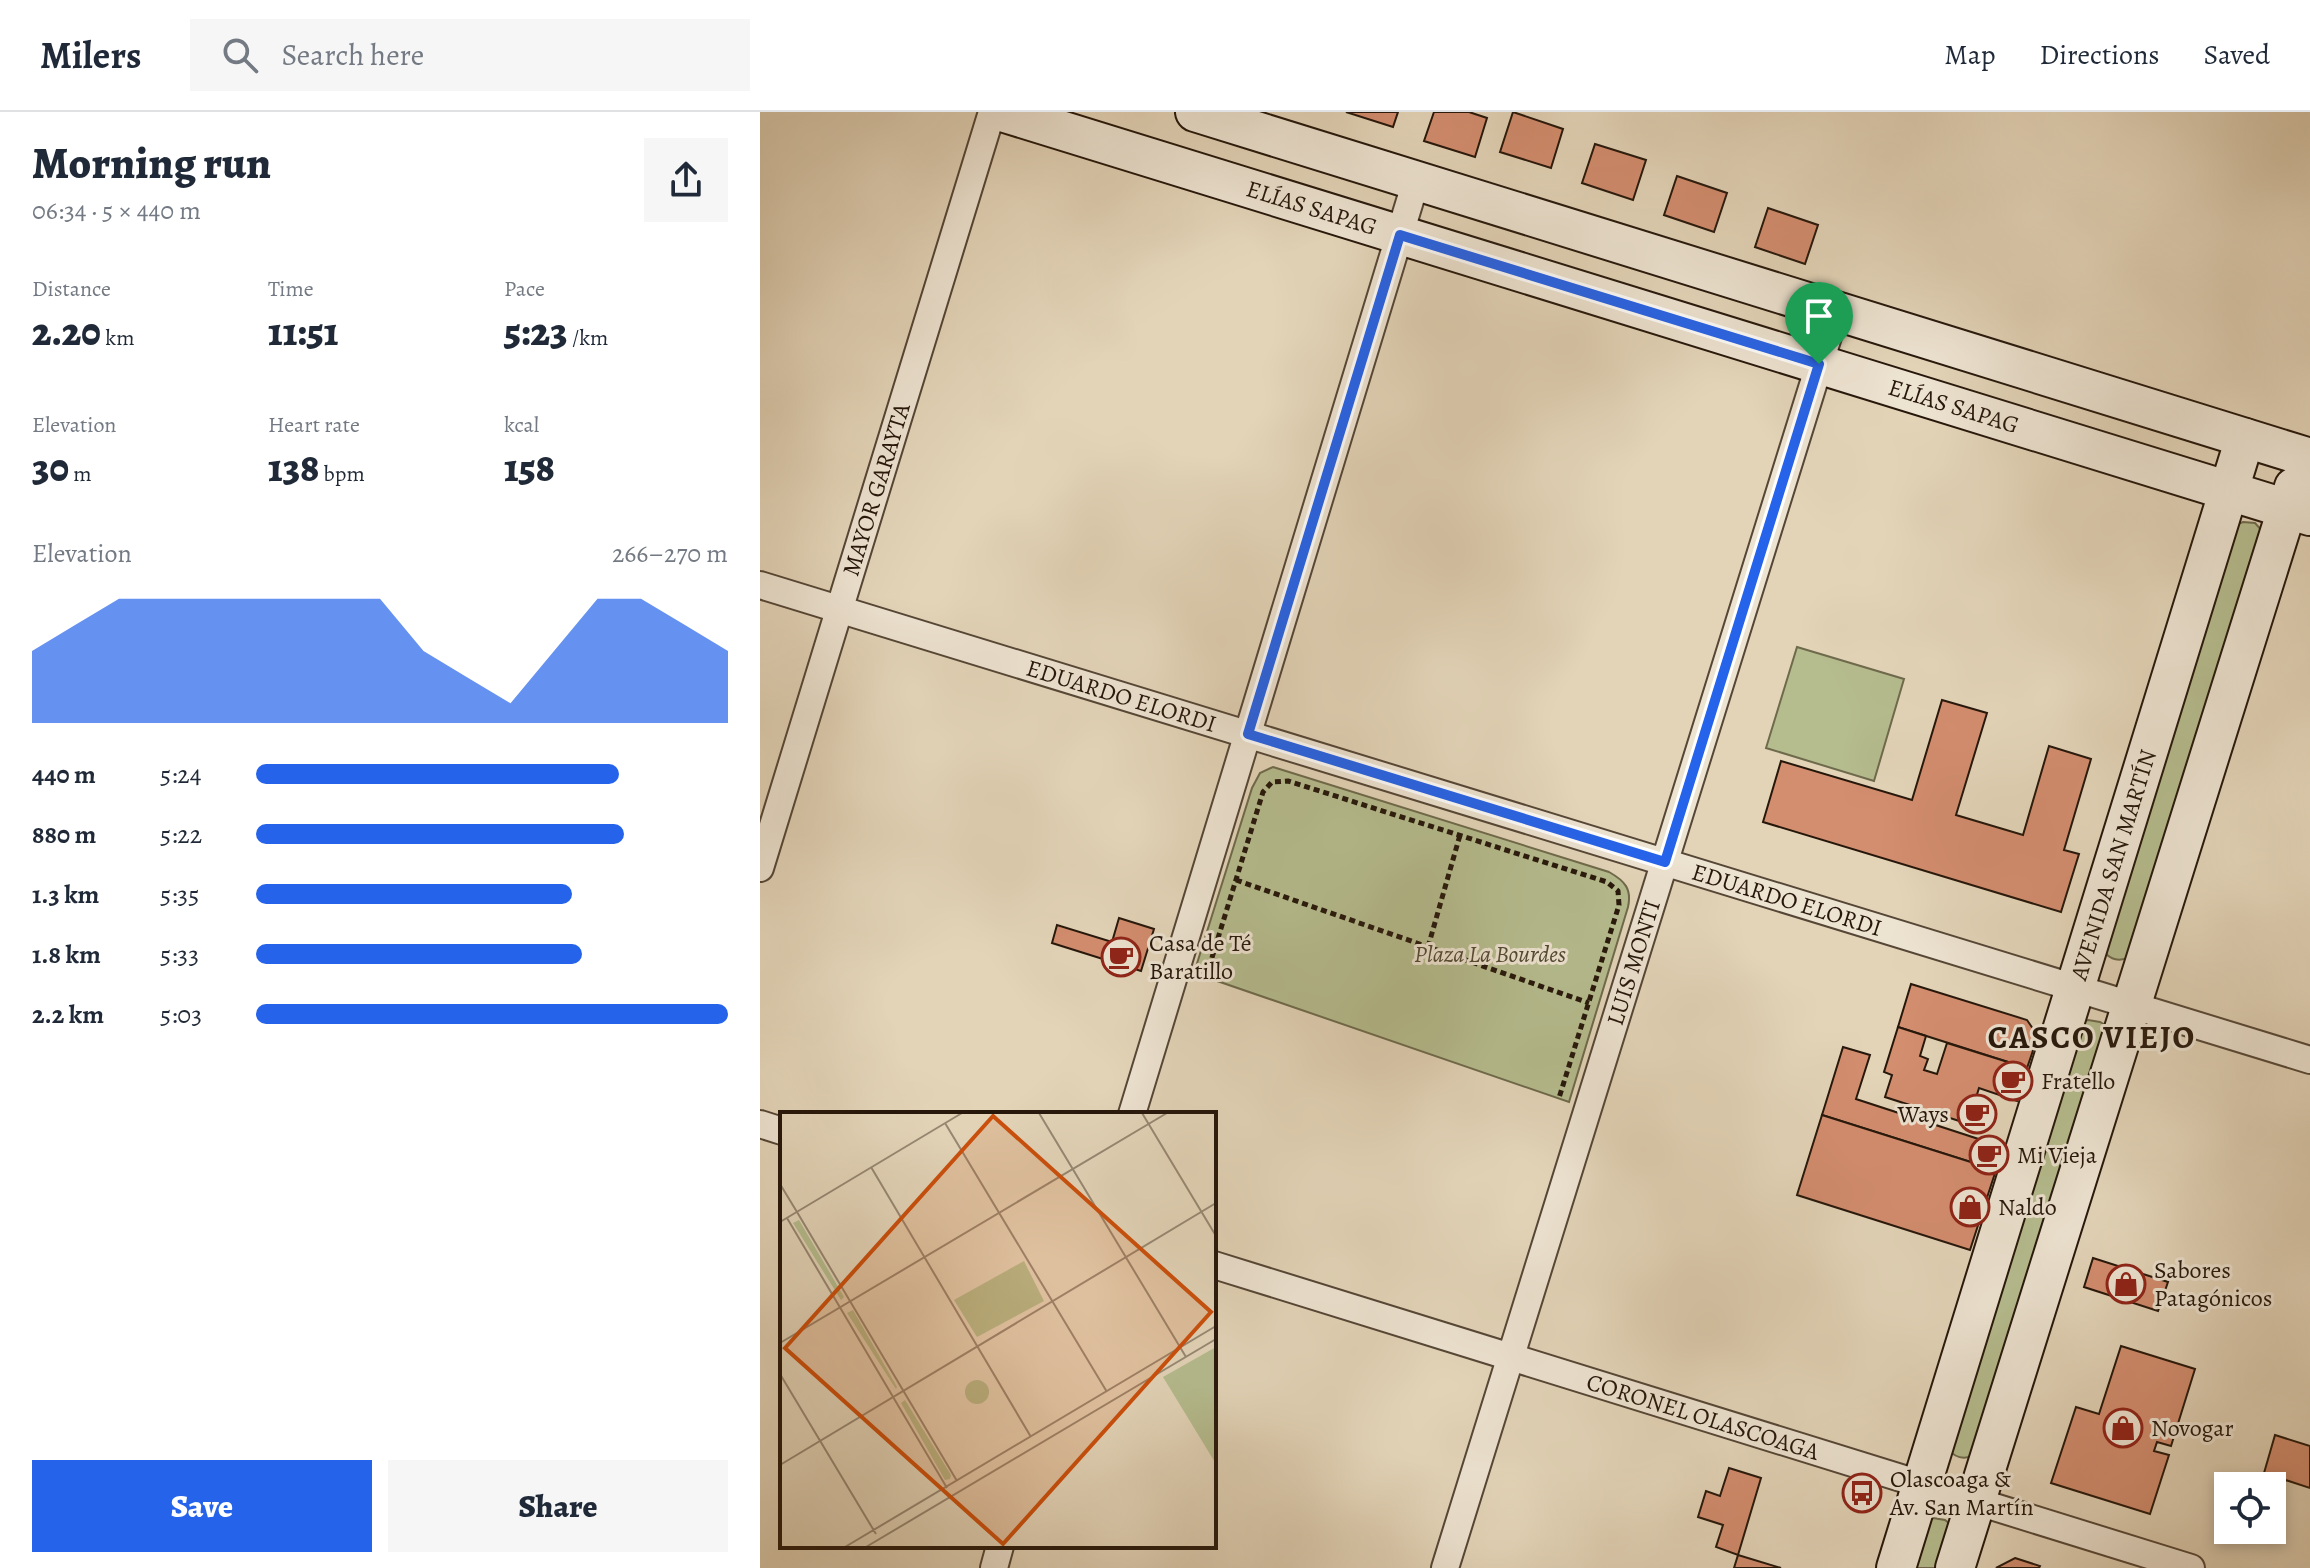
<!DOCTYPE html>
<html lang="en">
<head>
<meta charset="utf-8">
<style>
  body { margin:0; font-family:Alegreya,serif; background:#f6f6f7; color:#1f2937; height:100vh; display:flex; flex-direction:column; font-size:30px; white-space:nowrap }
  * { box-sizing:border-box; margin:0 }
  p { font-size:26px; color:#747a83 }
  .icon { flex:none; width:44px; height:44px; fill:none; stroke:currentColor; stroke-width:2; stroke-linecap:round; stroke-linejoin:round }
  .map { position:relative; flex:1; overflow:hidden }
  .details { display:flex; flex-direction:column; background:#fff; width:760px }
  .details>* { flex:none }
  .controls { position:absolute; left:1454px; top:1360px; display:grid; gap:16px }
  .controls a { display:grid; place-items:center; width:72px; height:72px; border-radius:0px; background:#fff; box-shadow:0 4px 12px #0003; font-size:40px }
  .pin { position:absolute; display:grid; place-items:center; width:68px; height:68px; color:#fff; margin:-82px -34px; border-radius:50% 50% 50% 0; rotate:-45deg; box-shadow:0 0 8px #0007 }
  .pin .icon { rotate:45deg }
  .round { display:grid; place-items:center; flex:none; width:84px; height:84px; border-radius:0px; background:#f6f6f7 }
  .summary { display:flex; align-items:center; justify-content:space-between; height:136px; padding:0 32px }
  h1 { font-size:44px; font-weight:800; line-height:60px }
  .figures { display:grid; grid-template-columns:repeat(3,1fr); gap:12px; height:136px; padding:8px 32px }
  .figures div { display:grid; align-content:center }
  .figures b { font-size:40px; font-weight:800 }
  .figures small { font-size:22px; font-weight:400 }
  .figures p { font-size:22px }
  .chart { height:224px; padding:16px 32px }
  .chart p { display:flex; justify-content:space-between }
  .chart svg { width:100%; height:144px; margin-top:8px; fill:#2563eb; opacity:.7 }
  .primary-button { display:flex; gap:16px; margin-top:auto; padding:16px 32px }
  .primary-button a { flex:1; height:92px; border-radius:0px; background:#2563eb; color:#fff; font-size:32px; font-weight:800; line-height:92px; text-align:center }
  .primary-button a+a { background:#f6f6f7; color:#1f2937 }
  ul { padding:0 32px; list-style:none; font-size:26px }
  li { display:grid; grid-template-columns:128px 96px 1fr; align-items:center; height:60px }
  li i { height:20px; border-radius:10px; background:#2563eb }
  header { display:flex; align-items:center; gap:48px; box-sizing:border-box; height:112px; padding:0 40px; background:#fff; border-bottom:2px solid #e0e1e3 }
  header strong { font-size:38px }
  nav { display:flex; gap:44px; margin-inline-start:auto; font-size:28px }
  .search { width:560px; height:72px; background:#f6f6f7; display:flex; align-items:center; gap:20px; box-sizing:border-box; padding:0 28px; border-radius:0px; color:#747a83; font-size:30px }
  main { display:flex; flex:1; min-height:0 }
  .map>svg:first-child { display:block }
  .park { fill:#b5bc8e; stroke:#6e6a4c; stroke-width:2 }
  .building { fill:#d38d6f; stroke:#26170b; stroke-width:2 }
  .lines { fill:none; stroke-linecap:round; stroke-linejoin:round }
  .street-casing { stroke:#554636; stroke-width:30 }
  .secondary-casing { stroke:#26170b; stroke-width:42 }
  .path { stroke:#26170b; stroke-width:5; stroke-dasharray:6 4; stroke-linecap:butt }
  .street { stroke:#ede3d1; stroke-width:26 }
  .secondary { stroke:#ede3d1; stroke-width:38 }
  .route-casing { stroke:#fff; stroke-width:16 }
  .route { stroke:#2563eb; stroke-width:10 }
  .labels { text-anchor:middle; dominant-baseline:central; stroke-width:6; stroke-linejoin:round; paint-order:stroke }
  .street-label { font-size:24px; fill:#26170b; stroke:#ede3d1 }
  .poi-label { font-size:24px; fill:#26170b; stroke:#ede3d1; text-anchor:start }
  .park-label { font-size:24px; font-style:italic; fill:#514932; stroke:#ede3d1 }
  .district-label { font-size:32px; font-weight:bold; letter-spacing:2px; fill:#26170b; stroke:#ede3d1 }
  .inset-road { fill:none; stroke:#978873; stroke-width:2 }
  .view { fill:#cb4f0c; fill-opacity:0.15; stroke:#cb4f0c; stroke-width:4 }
  .inset-edge { fill:none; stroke:#26170b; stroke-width:4 }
</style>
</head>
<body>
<header>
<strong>Milers</strong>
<div class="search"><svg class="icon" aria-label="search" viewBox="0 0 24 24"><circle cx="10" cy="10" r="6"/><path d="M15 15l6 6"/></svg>Search here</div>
<nav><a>Map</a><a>Directions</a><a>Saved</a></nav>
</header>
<main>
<section class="details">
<div class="summary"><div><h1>Morning run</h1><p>06:34 · 5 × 440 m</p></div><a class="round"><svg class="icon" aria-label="share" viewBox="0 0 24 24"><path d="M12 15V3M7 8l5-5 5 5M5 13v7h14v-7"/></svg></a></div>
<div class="figures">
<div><p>Distance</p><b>2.20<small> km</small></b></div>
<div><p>Time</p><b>11:51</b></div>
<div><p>Pace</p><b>5:23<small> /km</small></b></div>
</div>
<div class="figures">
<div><p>Elevation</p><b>30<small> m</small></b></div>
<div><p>Heart rate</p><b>138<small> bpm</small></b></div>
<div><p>kcal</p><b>158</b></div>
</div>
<div class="chart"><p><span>Elevation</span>266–270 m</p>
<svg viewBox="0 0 160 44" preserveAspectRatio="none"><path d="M0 44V22L10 14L20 6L30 6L40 6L50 6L60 6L70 6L80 6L90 22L100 30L110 38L120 22L130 6L140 6L150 14L160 22V44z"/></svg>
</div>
<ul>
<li><b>440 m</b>5:24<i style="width:77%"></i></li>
<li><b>880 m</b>5:22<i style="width:78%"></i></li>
<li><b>1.3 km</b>5:35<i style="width:67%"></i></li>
<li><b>1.8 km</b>5:33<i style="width:69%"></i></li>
<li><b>2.2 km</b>5:03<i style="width:100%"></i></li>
</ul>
<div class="primary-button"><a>Save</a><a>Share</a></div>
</section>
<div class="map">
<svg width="1550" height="1456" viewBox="0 0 1550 1456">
  <rect width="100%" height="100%" fill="#e3d4b8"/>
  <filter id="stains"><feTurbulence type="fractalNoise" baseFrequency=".0025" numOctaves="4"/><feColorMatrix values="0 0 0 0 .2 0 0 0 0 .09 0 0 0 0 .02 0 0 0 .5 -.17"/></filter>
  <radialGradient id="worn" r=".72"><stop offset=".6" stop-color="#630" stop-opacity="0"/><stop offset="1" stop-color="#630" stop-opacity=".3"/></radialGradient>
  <!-- park -->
  <g class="park">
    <path d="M1483 410 1495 411 1504 421 1370 845C1359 850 1351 848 1343 839L1478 412Z"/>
    <path d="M1037 535 1144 567 1114 669 1006 636Z"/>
    <path d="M513 655 849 760C865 769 872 777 868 795L809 990 434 861 492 676 500 661Z"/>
    <path d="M1328 908 1340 910 1345 913 1215 1343C1204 1348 1195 1346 1188 1337L1322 910Z"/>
    <path d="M1173 1406 1185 1408 1190 1412 1186 1456H1147L1167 1409Z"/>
  </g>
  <!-- building -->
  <g class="building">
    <path d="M586 0H638L633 15Z"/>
    <path d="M674 0H709L727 6 715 45 664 29Z"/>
    <path d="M753 0 803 17 791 56 740 40Z"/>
    <path d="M835 32 886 48 873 88 822 71Z"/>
    <path d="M917 64 967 81 954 120 904 103Z"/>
    <path d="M1008 96 1058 113 1045 152 995 135Z"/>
    <path d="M1182 588 1227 601 1196 703 1263 723 1289 634 1331 647 1304 738 1319 742 1301 800 1003 710 1021 649 1152 688Z"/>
    <path d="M359 806 394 817 381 859 292 831 297 813 352 830Z"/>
    <path d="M1151 872 1267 908 1278 924 1267 956 1138 915Z"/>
    <path d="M1138 915 1166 924 1160 944 1168 947 1164 958 1177 962 1187 931 1267 956 1257 989 1219 976 1215 989 1232 995 1224 1017 1125 985 1132 963 1124 960Z"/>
    <path d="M1083 935 1110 943 1096 987 1243 1035 1236 1058 1062 1003Z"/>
    <path d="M1062 1003 1236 1058 1210 1138 1037 1083Z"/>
    <path d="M1333 1146 1408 1170 1398 1199 1324 1175Z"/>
    <path d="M1361 1234 1435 1257 1411 1334 1397 1330 1394 1339 1409 1343 1390 1402 1291 1371 1316 1295 1339 1302Z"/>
    <path d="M1515 1323 1550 1334V1376L1504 1361Z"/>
    <path d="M969 1356 1001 1366 978 1443 956 1435 963 1413 938 1405 946 1379 960 1384Z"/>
    <path d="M978 1443 1021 1456H974Z"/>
    <path d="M1255 1446 1280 1454 1279 1456H1236Z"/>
  </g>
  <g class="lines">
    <!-- street casing -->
    <g class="street-casing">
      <g id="street">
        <path id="s1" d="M0 473 1550 948"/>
        <path id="s2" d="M0 756 232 0"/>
        <path d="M372 1002 656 69"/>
        <path d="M0 1012 22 1019"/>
        <path id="s3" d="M454 1153 1431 1456"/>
        <path d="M234 1456 240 1434"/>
        <path id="s4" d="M685 1456 1076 199"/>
      </g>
    </g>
    <!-- secondary casing -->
    <g class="secondary-casing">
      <g id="secondary">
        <path id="s5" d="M242 0 1550 404"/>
        <path d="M435 0 1550 346"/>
        <path id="s6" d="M1136 1456 1485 326"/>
        <path d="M1195 1456 1534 375"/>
      </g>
    </g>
    <!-- path -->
    <g class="path">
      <path d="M476 768 829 891"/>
      <path d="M668 835 700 723"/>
      <path d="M446 865 503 680 512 670 528 669 847 770 858 779 859 793 799 986"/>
    </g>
    <!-- street -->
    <use href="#street" class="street"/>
    <!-- secondary -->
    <use href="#secondary" class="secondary"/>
  </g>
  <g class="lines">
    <!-- route casing -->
    <g class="route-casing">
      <path id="route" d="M640 123 1059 252 905 750 488 622Z"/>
    </g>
    <!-- route -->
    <use href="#route" class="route"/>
  </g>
  <!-- icons -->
  <defs>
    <g id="cafe-ring" transform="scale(2)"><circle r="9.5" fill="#ede3d1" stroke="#8f2418" stroke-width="1.5"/><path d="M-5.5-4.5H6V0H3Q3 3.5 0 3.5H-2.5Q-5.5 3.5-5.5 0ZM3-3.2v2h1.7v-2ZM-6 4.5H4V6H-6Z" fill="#8f2418"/></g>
    <g id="shop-ring" transform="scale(2)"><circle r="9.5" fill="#ede3d1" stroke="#8f2418" stroke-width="1.5"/><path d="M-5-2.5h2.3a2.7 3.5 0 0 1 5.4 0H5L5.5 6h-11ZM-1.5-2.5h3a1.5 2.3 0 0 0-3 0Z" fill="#8f2418"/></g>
    <g id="bus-ring" transform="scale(2)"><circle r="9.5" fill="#ede3d1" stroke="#8f2418" stroke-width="1.5"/><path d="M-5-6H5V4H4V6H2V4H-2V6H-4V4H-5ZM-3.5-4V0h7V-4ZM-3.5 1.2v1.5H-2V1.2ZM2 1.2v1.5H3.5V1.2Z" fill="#8f2418"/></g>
  </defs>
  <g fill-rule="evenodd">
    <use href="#cafe-ring" x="361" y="845"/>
    <use href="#cafe-ring" x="1253" y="969"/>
    <use href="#cafe-ring" x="1217" y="1002"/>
    <use href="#cafe-ring" x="1229" y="1043"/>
    <use href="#shop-ring" x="1210" y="1095"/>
    <use href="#shop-ring" x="1366" y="1172"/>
    <use href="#shop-ring" x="1363" y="1316"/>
    <use href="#bus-ring" x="1102" y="1381"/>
  </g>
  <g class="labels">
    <!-- street labels -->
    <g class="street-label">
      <text stroke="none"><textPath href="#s5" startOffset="324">ELÍAS SAPAG</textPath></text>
      <text stroke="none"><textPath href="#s5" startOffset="996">ELÍAS SAPAG</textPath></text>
      <text stroke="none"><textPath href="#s2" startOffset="396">MAYOR GARAYTA</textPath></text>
      <text stroke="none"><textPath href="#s1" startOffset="378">EDUARDO ELORDI</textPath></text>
      <text stroke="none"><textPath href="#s6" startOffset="736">AVENIDA SAN MARTÍN</textPath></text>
      <text stroke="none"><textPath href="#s1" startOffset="1074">EDUARDO ELORDI</textPath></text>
      <text stroke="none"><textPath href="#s4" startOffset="634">LUIS MONTI</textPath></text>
      <text stroke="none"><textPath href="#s3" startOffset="512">CORONEL OLASCOAGA</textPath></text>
    </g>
    <!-- poi labels -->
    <g class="poi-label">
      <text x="389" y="831">Casa de Té<tspan x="389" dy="28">Baratillo</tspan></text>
      <text x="1281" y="969">Fratello</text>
      <text x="1189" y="1002" text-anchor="end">Ways</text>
      <text x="1257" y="1043">Mi Vieja</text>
      <text x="1238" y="1095">Naldo</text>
      <text x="1394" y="1158">Sabores<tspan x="1394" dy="28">Patagónicos</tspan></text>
      <text x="1391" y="1316">Novogar</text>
      <text x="1130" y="1367">Olascoaga &amp;<tspan x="1130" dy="28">Av. San Martín</tspan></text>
    </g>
    <!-- park labels -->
    <g class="park-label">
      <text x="730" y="842">Plaza La Bourdes</text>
    </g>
    <!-- district labels -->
    <g class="district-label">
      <text x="1332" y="925">CASCO VIEJO</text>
    </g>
  </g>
  <!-- overview -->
  <g transform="translate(20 1000)">
    <rect width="436" height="436" fill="#e3d4b8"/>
    <path d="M19 108 64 185 61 188 13 111ZM244 149 264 189 197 225 174 188ZM73 198 117 275 116 277 67 201ZM436 235V352L383 265ZM185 280a12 12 0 1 1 24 0a12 12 0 1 1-24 0ZM125 288 171 363 170 367 165 368 121 291Z" fill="#b5bc8e"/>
    <path class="inset-road" d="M259 1 406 245M362 1 436 124M165 11 327 280M91 55 251 325M0 72 17 100M17 100 177 369M7 106 167 376M0 110 182 1M0 231 387 1M0 262 96 422M0 353 436 91M65 435 436 214M86 435 436 227"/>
    <path class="view" d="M213 4 431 200 223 432 5 236Z"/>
    <rect width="436" height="436" class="inset-edge"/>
  </g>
  <rect width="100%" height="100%" filter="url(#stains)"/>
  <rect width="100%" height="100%" fill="url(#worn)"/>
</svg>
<div class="controls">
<a><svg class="icon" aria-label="locate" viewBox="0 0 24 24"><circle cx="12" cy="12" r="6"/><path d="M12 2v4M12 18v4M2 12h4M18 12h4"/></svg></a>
</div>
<div class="pin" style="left:1059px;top:252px;background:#1e9e55"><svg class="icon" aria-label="arrive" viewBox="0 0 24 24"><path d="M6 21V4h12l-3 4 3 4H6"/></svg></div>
</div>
</main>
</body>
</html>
